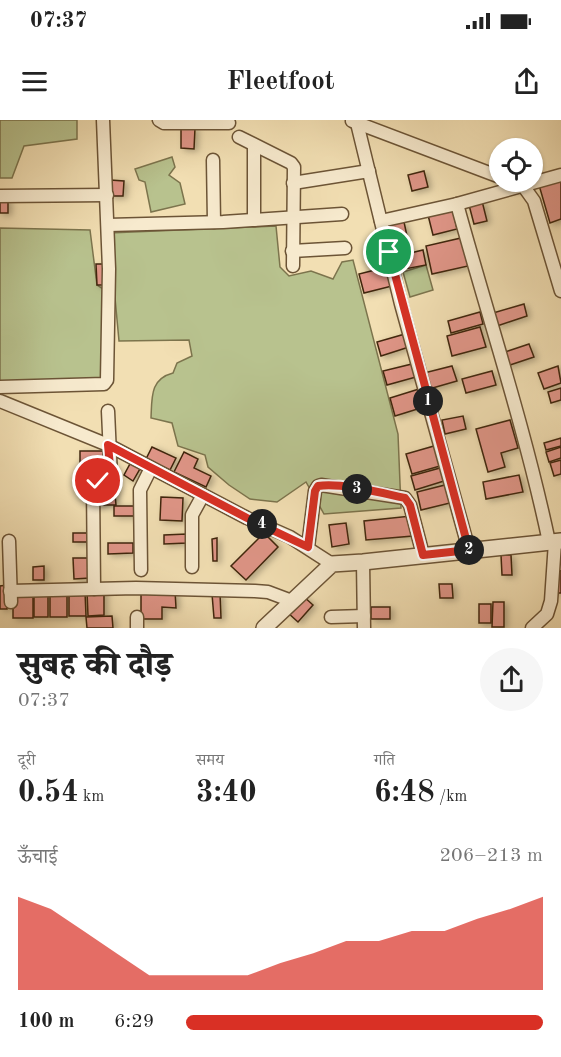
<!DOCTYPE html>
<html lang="hi">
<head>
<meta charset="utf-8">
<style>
  body { margin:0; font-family:"Old Standard TT","Noto Serif Devanagari",serif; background:#f6f6f6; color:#222; height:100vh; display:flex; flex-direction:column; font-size:22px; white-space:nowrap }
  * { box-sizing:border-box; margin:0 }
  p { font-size:20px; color:#767676 }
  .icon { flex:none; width:33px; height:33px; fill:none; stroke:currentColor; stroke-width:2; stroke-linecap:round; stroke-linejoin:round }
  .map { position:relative; height:508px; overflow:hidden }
  .side { display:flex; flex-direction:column; background:#fff; flex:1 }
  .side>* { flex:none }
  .fabs { position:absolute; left:489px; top:18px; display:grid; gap:12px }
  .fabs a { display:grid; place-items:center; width:54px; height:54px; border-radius:50%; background:#fff; box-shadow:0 2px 4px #0004; font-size:30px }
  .pin { position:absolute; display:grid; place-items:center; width:51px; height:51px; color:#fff; margin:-26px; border:3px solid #fff; border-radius:50%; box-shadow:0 2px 6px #0007 }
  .km { position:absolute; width:30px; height:30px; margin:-15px; border-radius:50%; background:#222; color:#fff; font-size:16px; line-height:30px; text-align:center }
  .round { display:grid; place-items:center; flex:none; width:63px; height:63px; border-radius:32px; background:#f6f6f6 }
  .summary { display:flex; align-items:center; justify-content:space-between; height:102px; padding:0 18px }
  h1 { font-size:33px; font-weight:800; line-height:45px }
  .metrics { display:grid; grid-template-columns:repeat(3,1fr); gap:9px; height:102px; padding:6px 18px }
  .metrics div { display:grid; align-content:center }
  .metrics b { font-size:30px; font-weight:800 }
  .metrics small { font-size:16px; font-weight:400 }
  .metrics p { font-size:16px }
  .chart { height:168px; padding:12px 18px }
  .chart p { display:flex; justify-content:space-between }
  .chart svg { width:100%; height:108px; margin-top:6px; fill:#d93025; opacity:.7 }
  ul { padding:0 18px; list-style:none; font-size:20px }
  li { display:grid; grid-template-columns:96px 72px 1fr; align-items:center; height:45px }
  li i { height:15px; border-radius:8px; background:#d93025 }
  .status { display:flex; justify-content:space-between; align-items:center; height:42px; padding:0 30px; background:#fff; direction:ltr }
  .status svg { height:16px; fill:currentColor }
  header { display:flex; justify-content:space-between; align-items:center; height:78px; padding:0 18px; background:#fff; font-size:27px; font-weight:800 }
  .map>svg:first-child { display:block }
  .green { fill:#b8c28e; stroke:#7c744d; stroke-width:1.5 }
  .building { fill:#df9587; stroke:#40260c; stroke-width:1.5; filter:url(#shadow) }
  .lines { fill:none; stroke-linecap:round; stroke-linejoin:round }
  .minor-casing { stroke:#6c5436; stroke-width:15 }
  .tertiary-casing { stroke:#6c5436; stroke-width:18 }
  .minor { stroke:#f7eace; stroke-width:12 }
  .tertiary { stroke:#f7eace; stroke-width:15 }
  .route-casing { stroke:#fff; stroke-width:12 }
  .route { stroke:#d93025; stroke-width:8 }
</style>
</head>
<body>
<div class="status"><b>07:37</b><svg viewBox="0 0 49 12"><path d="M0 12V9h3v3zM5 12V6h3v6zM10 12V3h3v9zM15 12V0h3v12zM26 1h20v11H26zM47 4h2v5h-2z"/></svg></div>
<header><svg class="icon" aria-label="menu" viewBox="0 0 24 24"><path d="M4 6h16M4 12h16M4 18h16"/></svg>Fleetfoot<svg class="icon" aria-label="share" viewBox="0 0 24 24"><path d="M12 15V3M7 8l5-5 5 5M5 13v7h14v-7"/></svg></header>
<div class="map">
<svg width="561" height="508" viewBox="0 0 561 508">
  <defs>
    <filter id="shadow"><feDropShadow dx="3.5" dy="2" stdDeviation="3" flood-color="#0004"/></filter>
  </defs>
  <rect width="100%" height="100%" fill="#f2dfb3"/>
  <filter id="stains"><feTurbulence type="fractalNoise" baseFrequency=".00333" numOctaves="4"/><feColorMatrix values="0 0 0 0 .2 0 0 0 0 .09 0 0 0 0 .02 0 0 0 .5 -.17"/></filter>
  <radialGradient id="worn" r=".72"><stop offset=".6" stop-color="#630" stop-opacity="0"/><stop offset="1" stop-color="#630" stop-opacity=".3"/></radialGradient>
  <!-- green -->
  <g class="green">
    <path d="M0 0H77V19L24 26 12 58H0Z"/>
    <path d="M172 37 175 47 169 55 180 63 185 84 151 92 145 62 139 60 135 49Z"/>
    <path d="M276 106 280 147 289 156 311 151 333 159 342 142 353 140 398 314 401 388 324 394 306 362 277 382 250 379 229 365 208 347 205 335 178 326 172 303 151 298C152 277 150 259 173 253L177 243 192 236 189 220 119 221 109 113Z"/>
    <path d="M0 108 90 110 97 165 111 174 105 263 0 265Z"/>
    <path d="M426 145 433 170 410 177 403 152Z"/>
  </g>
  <!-- building -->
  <g class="building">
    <path d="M181 8H195L194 29 181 28Z"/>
    <path d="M424 51 428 67 412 71 408 55Z"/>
    <path d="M561 58V99L550 103 539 65Z"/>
    <path d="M110 60 124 61 123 76H110Z"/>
    <rect x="0" y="79" width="8" height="14"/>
    <path d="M482 81 487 101 474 104 469 85Z"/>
    <path d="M453 90 457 109 433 115 428 95Z"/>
    <path d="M404 102 407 116 393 119 389 105Z"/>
    <path d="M461 118 468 146 432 154 426 126Z"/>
    <path d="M423 130 426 145 405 149 402 135Z"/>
    <path d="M96 144H106V165H97Z"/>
    <path d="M387 147 392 166 364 173 359 154Z"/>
    <path d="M524 184 527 196 497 206 493 193Z"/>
    <path d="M480 192 483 204 451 213 448 201Z"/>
    <path d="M480 207 486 227 452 236 447 216Z"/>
    <path d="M405 214 409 227 381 236 377 222Z"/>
    <path d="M529 224 534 237 507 246 502 233Z"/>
    <path d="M412 244 416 257 387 265 383 251Z"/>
    <path d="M452 246 457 261 429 269 424 253Z"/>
    <path d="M558 246 561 263 544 269 538 253Z"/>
    <path d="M492 251 496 265 466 273 462 259Z"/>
    <path d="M561 268V280L551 283 548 272Z"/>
    <path d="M419 269 424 287 395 296 390 278Z"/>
    <path d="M463 296 466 309 445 314 442 300Z"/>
    <path d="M510 300 518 328 501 333 505 347 488 352 476 309Z"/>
    <path d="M561 318V326L546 330 544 323Z"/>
    <path d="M434 326 440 346 412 354 406 334Z"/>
    <path d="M152 327 176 338 170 350 146 339Z"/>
    <path d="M561 327V338L549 342 546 332Z"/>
    <rect x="80" y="331" width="23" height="21"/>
    <path d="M184 332 198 339 194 348 211 356 206 367 174 352Z"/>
    <path d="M561 340V354L554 356 550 343Z"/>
    <path d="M131 342 141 347 133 361 124 355Z"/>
    <path d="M440 348 444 361 415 370 411 356Z"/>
    <path d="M519 355 523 372 486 379 483 362Z"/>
    <path d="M115 364V373H97V365Z"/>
    <path d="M445 365 450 383 421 390 417 372Z"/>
    <path d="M115 374 116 385H96V375Z"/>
    <path d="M161 377 183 378 182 401 160 400Z"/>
    <rect x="114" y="386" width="21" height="10"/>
    <path d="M411 396 413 416 366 420 364 401Z"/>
    <path d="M346 403 349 424 332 427 329 405Z"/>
    <rect x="73" y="413" width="17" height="9"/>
    <path d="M264 413 278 427 246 460 231 446Z"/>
    <path d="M187 414V423L164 424V415Z"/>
    <path d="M217 418V441H213L212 419Z"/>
    <path d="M108 423H133V433L108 434Z"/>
    <path d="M501 435H511L512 455H502Z"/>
    <path d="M73 438H89L90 458 74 459Z"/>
    <path d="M44 446V460H33V447Z"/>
    <path d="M558 450 561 451V473H556Z"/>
    <path d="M439 464H452L453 478H440Z"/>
    <path d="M7 465V489H0V466Z"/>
    <path d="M87 471H104V495L88 496Z"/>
    <path d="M175 471 176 488 162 487V499H141V473Z"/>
    <rect x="50" y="472" width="17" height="25"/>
    <path d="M69 472H85L86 496H69Z"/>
    <path d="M220 473 221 498H214L212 474Z"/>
    <rect x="13" y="474" width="20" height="24"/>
    <rect x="34" y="474" width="14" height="23"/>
    <path d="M303 476 313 485 298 502 287 492Z"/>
    <path d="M493 482H504V507H492Z"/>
    <rect x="479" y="484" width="12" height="19"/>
    <rect x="371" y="487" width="19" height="12"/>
    <path d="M112 496 113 508H87L86 497Z"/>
  </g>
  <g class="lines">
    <!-- minor casing -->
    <g class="minor-casing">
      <g id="minor">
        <path d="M159 0 164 3H229"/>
        <path d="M352 1 500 57"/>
        <path d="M357 3 401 184 469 430"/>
        <path d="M239 17 291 43 294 47 293 146"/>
        <path d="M213 40 214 102"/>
        <path d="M293 63 369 51"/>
        <path d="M517 64 524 67 534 81 561 171"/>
        <path d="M0 76 107 75"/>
        <path d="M457 84C488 197 525 308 549 422"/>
        <path d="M254 100V25"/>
        <path d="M381 101 457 84 561 55"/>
        <path d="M108 105 223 102 342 94"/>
        <path d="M292 131 345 128"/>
        <path d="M0 267 104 264 107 260 109 149 103 0"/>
        <path d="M0 281 108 325 247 398 290 417 332 444"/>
        <path d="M9 421 11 482"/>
        <path d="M308 427 315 371 318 366 321 365 405 378 410 385 423 435"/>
        <path d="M363 442 364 508"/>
        <path d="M192 447V395L203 375"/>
        <path d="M141 450 140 370 151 348"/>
        <path d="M94 469 93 364 95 362 108 361 111 357 108 291"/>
        <path d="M10 471 136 468 255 471 268 472 292 481"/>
        <path d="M137 497V508"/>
        <path d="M331 497 364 496"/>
        <path d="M532 508 547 494 551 481 555 422"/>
      </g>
    </g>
    <!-- tertiary casing -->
    <g class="tertiary-casing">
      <path id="tertiary" d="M264 508 332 444 363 442 561 421"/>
    </g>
    <!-- minor -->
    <use href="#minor" class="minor"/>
    <!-- tertiary -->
    <use href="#tertiary" class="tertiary"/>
  </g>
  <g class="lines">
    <!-- route casing -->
    <g class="route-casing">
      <path id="route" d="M98 361H108L111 357 108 325 247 398 308 427 315 371 318 366C339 362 382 373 405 378L410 385 423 435 469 430 389 132"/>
    </g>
    <!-- route -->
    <use href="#route" class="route"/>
  </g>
  <rect width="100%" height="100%" filter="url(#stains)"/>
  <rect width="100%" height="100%" fill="url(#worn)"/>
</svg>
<div class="fabs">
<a><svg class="icon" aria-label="locate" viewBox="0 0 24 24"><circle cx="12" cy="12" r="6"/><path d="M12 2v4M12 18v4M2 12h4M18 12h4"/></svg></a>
</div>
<div class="pin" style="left:389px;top:132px;background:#1e9e55"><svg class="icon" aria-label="arrive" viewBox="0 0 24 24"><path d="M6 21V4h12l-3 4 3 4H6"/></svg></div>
<div class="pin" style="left:98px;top:361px;background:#d93025"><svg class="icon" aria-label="check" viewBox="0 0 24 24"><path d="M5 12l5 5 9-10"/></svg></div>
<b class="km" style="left:428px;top:281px">1</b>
<b class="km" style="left:469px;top:430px">2</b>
<b class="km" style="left:357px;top:369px">3</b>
<b class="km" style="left:262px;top:404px">4</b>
</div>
<section class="side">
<div class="summary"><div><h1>सुबह की दौड़</h1><p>07:37</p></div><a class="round"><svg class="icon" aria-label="share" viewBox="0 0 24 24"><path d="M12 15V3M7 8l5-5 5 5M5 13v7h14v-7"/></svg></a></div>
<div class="metrics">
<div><p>दूरी</p><b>0.54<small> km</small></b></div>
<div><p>समय</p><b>3:40</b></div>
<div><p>गति</p><b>6:48<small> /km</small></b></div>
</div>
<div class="chart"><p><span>ऊँचाई</span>206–213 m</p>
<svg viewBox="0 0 160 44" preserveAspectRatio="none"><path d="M0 44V6L10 11L20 20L30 29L40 38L50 38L60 38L70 38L80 33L90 29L100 24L110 24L120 20L130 20L140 15L150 11L160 6V44z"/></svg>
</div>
<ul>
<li><b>100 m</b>6:29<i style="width:100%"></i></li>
</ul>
</section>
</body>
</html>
